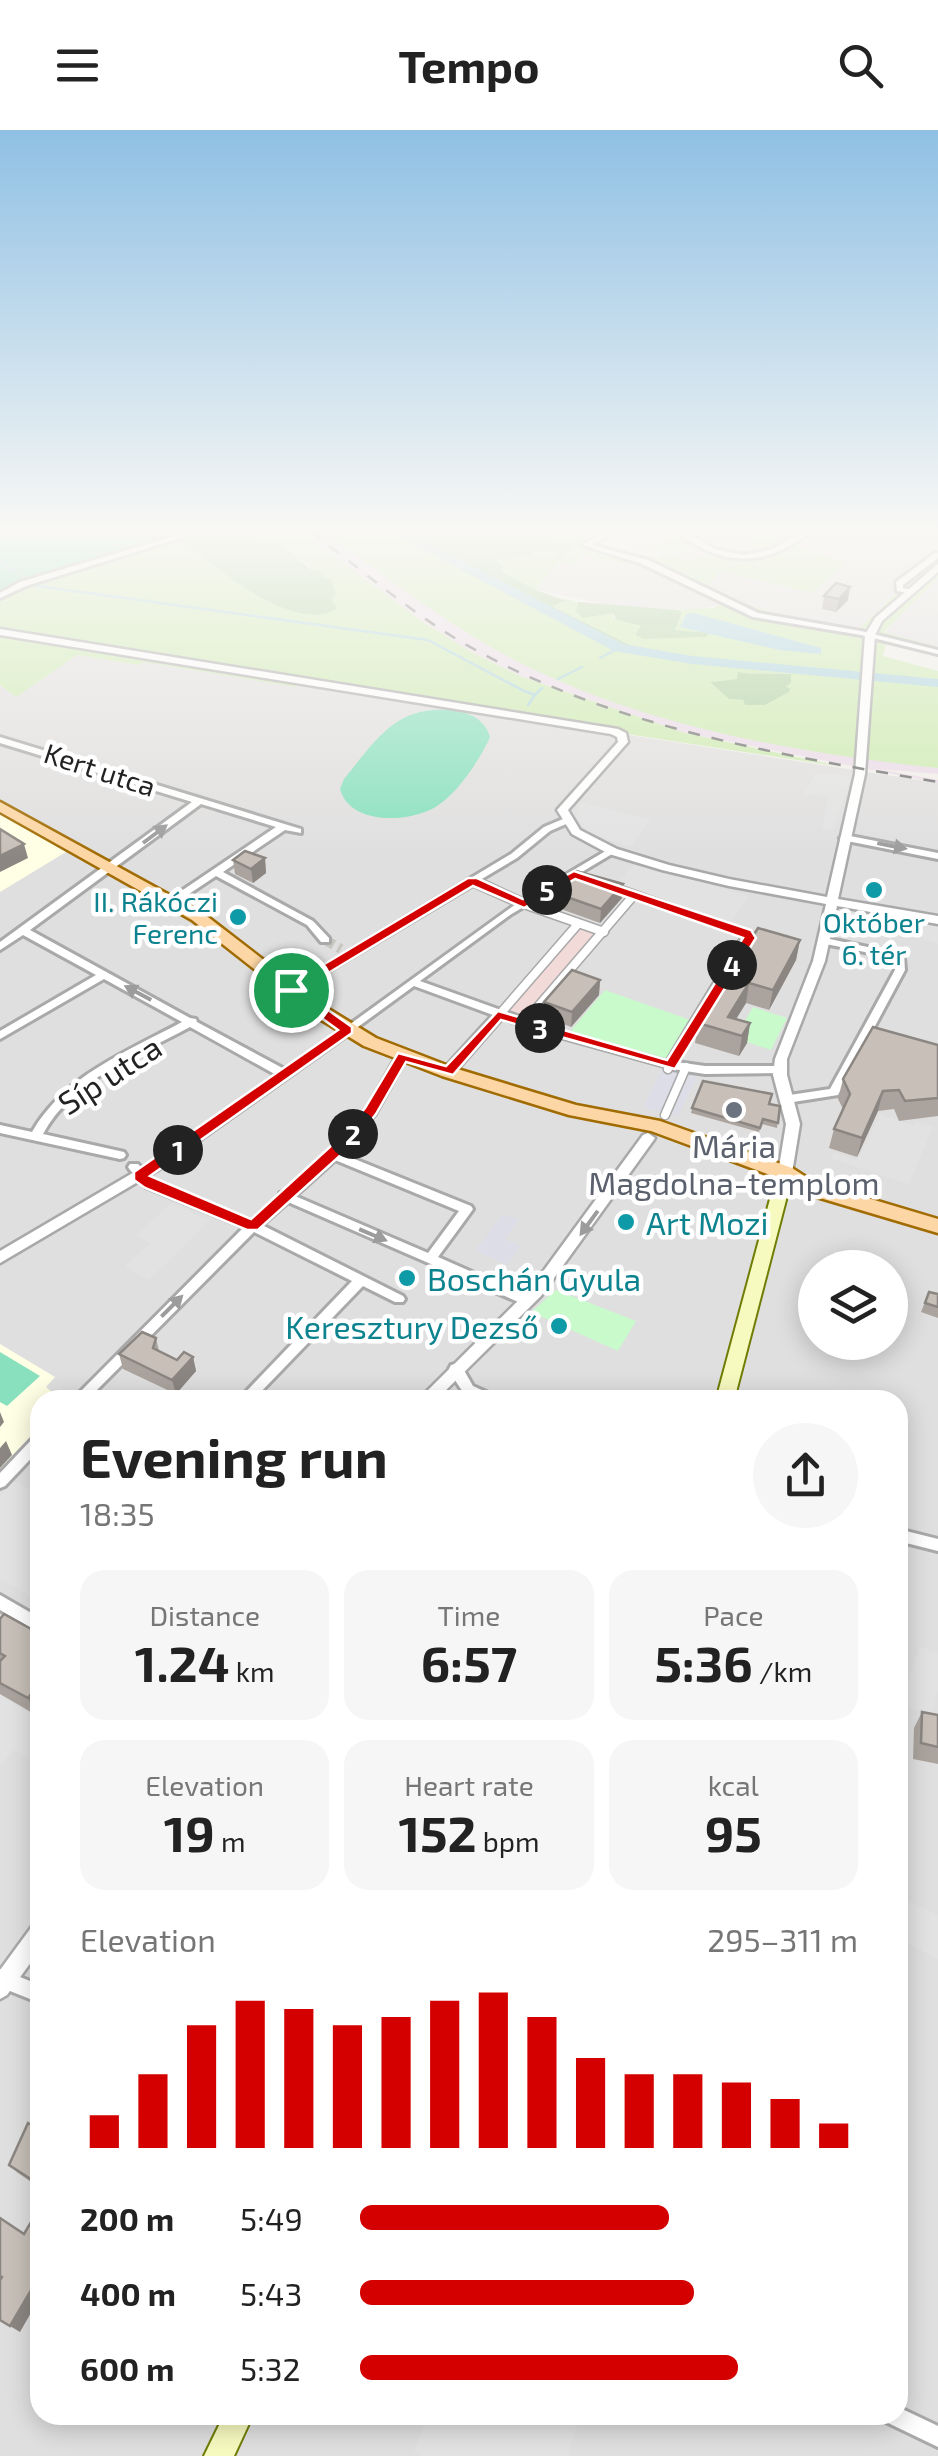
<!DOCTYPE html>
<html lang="en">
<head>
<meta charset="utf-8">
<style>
  body { margin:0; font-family:"Exo 2",sans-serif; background:#f6f6f6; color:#222; height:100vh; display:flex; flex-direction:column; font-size:38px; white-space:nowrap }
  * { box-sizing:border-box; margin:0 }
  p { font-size:32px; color:#767676 }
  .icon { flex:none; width:55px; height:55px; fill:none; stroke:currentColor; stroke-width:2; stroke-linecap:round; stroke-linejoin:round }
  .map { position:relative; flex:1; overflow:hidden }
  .side { position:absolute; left:30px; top:1260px; width:878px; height:1035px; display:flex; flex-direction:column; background:#fff; border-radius:30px; box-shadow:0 5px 25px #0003 }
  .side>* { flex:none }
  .controls { position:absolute; left:798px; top:1120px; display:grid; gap:20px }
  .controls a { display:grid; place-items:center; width:110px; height:110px; border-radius:50%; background:#fff; box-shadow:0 5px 25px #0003; font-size:50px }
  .pin { position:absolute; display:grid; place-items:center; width:85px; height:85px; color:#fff; margin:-42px; border:5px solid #fff; border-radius:50%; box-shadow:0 2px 10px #0007 }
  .km { position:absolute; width:50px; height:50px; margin:-25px; border-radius:50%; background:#222; color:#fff; font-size:28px; line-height:50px; text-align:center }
  .round { display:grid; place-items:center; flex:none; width:105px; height:105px; border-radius:52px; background:#f6f6f6 }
  .overview { display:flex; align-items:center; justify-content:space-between; height:170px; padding:0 50px }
  h1 { font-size:55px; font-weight:700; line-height:75px }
  .figures { display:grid; grid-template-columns:repeat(3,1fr); gap:15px; height:170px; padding:10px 50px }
  .figures div { display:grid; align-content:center; border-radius:25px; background:#f6f6f6; text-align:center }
  .figures b { font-size:50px; font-weight:700 }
  .figures small { font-size:28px; font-weight:400 }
  .figures p { font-size:28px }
  .chart { height:280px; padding:20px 50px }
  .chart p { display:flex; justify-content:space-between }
  .chart svg { width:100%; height:180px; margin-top:10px; stroke:#d40000; stroke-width:6 }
  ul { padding:0 50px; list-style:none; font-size:32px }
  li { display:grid; grid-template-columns:160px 120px 1fr; align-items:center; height:75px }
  li i { height:25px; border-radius:12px; background:#d40000 }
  header { display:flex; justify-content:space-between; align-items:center; height:130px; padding:0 50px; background:#fff; font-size:45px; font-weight:700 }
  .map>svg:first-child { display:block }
  .residential { fill:#e0dfdf; fill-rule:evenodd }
  .commercial { fill:#f2dad9 }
  .industrial { fill:#ebdbe8 }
  .education { fill:#ffffe5 }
  .grass { fill:#cdebb0; fill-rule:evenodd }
  .forest { fill:#add19e }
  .park { fill:#c8facc }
  .pitch { fill:#88e0be }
  .parking { fill:#e2e2e2 }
  .plaza { fill:#dddde8 }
  .water { fill:#aad3df }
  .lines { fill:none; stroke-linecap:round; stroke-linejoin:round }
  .stream { stroke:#aad3df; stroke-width:2.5 }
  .river { fill:#aad3df; fill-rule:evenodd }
  .minor-tunnel { stroke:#c8c6c1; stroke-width:10; stroke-dasharray:10 5; stroke-linecap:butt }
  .pedestrian-casing { stroke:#a9a9a9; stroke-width:11 }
  .minor-casing { stroke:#a9a9a9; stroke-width:6 }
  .tertiary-casing { stroke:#a9a9a9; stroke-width:5 }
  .secondary-casing { stroke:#707d05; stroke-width:4 }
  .primary-casing { stroke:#a06b00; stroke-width:5 }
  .pedestrian { stroke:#fff; stroke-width:8 }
  .minor { fill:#fff; fill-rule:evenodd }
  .tertiary { fill:#fff; fill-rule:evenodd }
  .secondary { fill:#f7fabf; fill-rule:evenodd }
  .primary { fill:#fcd6a4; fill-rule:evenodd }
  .rail { stroke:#707070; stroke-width:2.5; stroke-dasharray:12 12; stroke-linecap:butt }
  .wall { fill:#aba49e }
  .shaded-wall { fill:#8b8681 }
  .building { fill:#c7bfb8; stroke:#8b8681; stroke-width:2.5 }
  .oneway { fill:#9c9c9c }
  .route { fill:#d40000; stroke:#fff; stroke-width:2.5; fill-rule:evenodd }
  .culture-dot { fill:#0f9aa8; stroke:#fff; stroke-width:4 }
  .worship-dot { fill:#6b7280; stroke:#fff; stroke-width:4 }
  .labels { text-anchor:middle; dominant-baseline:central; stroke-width:9; stroke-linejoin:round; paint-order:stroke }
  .far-street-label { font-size:28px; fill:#222; stroke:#fff }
  .far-culture-label { font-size:28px; fill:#0d838f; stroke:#fff; text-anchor:end }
  .street-label { font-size:32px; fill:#222; stroke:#fff }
  .worship-label { font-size:32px; fill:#5b616d; stroke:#fff }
  .culture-label { font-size:32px; fill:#0d838f; stroke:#fff; text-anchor:start }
</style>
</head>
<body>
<header><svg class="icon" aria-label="menu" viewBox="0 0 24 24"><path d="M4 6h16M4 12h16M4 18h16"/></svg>Tempo<svg class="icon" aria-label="search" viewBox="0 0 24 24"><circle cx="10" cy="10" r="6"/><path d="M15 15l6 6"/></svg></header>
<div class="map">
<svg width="938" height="2326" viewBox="0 0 938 2326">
  <rect width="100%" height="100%" fill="#f2efe9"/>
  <!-- residential -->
  <g class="residential">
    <path d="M687 402H738L760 423 716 420 688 431 669 425 699 413Z"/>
    <path d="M759 402H938V423L861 498 760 481 740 475 708 455 720 441 813 462 845 432Z"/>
    <path d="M582 425 634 435 725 474 692 480 619 477 536 460 558 432 575 435Z"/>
    <path d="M938 448V517L884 504 913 470Z"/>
    <path d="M77 525 138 535 143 531 296 557 300 554 938 653V2326H0V555L16 566ZM815 1138H890V1212H815ZM40 1270H898V2285H40Z"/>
  </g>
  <!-- commercial -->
  <path class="commercial" d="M580 795 601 803 525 890 503 881Z"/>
  <!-- industrial -->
  <path class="industrial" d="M302 402H326L459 498 674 590 795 618 938 638V644L879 639 938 650V653L685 603 520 546 471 522 419 489Z"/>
  <!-- education -->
  <g class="education">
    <path d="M0 684 66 722 0 762Z"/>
    <path d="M0 1214 55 1247 46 1257 62 1270H40V1297L0 1338Z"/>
  </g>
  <!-- grass -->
  <g class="grass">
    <path d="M177 402H302L419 489 471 522 520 546 685 603 843 637 300 554 296 557 143 532 138 535 77 525 16 567 0 555V464L24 451ZM180 409C243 411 299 401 331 468L275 475Z"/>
    <path d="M326 402H389L609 518 651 527 663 523 632 516 551 475 565 473 564 468 578 472 576 481 583 487 614 483 612 487 642 497 635 505 644 509 705 507 708 503 674 500 682 482 676 480 714 478 724 473 634 435 582 425 575 435 558 432 536 460 500 440 503 436 495 428 532 426 530 420 560 423 554 429 560 430 570 421 567 413 537 411 507 402 578 407 585 402H619L600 416 642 427H662L659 420 650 416 680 407 674 402H687L700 413 671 425 688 431 716 420 759 423 745 406 737 404 759 402 846 433 813 463 720 441 709 455C759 486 803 489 860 498L938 423V448L884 502 938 517V525L886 513 883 526 938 541V638C788 622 630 594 496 520 436 486 381 444 326 402ZM694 483 820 518 821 523 779 520 681 496 683 488ZM738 543 762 547 774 543 790 544 791 553 782 558H789L788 562 765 575H745L743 570 729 569 710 552 738 549Z"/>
  </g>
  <!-- forest -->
  <g class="forest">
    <path d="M389 402H507L537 411 567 413 571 421 560 430H554L558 423 531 420 532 426 495 429 503 436 501 441 536 460 567 471 552 476 632 516 665 523 651 527 609 518Z"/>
    <path d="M212 407 282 415 310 439 325 443 322 446 331 449 336 465 331 468 337 478C295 507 214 435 179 409Z"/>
    <path d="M578 472 676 480 682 482 675 500 710 503 705 507 644 509 635 505 641 496 617 490 613 483 583 488 576 481Z"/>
    <path d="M738 542C758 546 772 542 791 544V553L785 557 790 558 789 562 765 575H745L743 570 729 569 710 552 737 549Z"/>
  </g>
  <!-- park -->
  <g class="park">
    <path d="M605 860 693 891 668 932 569 903Z"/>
    <path d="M753 877 787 888 771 920 735 908Z"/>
    <path d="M556 1160 636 1191 618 1221 531 1182Z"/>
  </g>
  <!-- pitch -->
  <g class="pitch">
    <path d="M0 402H177L178 403 24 451 0 464Z"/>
    <path d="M433 580C455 579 483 582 490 607 481 628 457 664 437 676 411 693 350 696 340 659L344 649C370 618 390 583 433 580Z"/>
    <path d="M0 1222 40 1246 7 1276 0 1272Z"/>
  </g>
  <!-- parking -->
  <g class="parking">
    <path d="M816 643 852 646 833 701 822 699 828 666 802 664Z"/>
    <path d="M580 672 651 690 630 717 588 702 576 687Z"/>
    <path d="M634 733 749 766 731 792 617 754Z"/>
    <path d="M852 778 938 797V814L897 799 895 802 849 789Z"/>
    <path d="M880 984 914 996 915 992 933 997 909 1054 832 1029 833 1022 857 1031Z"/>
    <path d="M171 1073 209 1091 149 1150 124 1137 150 1113 136 1105Z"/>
    <path d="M13 1351 40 1366V1472L0 1449V1366Z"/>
    <path d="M920 1517 938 1523V1561L931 1584 900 1576Z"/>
    <path d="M0 1565 40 1589V1630L37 1634 13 1620 0 1636Z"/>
    <path d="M898 1767 938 1785V1829L898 1809Z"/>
    <path d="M429 2285H581L567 2326H423L414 2320Z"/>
  </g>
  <!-- plaza -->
  <g class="plaza">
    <path d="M663 938 697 947 678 986 643 977Z"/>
    <path d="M503 1084 519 1090 505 1109 521 1116 507 1134 475 1121Z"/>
  </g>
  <!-- water -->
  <path class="water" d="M694 483 821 518V524L779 520 680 497 686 484Z"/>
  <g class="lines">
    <!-- stream -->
    <g class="stream">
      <path d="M0 432 37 456 428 510 524 561 535 565 542 558"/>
      <path d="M600 528 619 518"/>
      <path d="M558 549 582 537"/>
      <path d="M528 575 535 565"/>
    </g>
    <!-- river -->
    <path class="river" d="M391 402H407L623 514 692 526 938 549V557L692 534 614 521Z"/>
    <!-- minor-tunnel -->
    <path class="minor-tunnel" d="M325 810 341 819"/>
    <!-- pedestrian casing -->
    <g class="pedestrian-casing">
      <g id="pedestrian">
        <path d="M524 774 604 802"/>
        <path d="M499 885 578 794"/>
        <path d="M524 893 634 765"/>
        <path d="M555 903 670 935 668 939"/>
        <path d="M665 985 686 937"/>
      </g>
    </g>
    <!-- minor casing -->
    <g class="minor-casing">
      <g id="minor">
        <path d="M188 402H200L26 456 0 468V463L20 452Z"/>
        <path d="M604 402H613L592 415 648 430 758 483 861 501 938 520V524L861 505 753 487 642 434 582 415Z"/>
        <path d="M677 402H685L715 419 744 425 773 419 802 402H810C765 438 722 437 677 402Z"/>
        <path d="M935 423H938V428L903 455V458L912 460V464L897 461 896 452Z"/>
        <path d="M0 607 301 699V703L285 700 223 742 313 791 329 808V812H321L307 795 216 746 174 774H168V770L276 697 201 674 30 800 190 888 196 889 197 892 288 941 289 944 288 947H280L190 897C138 925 72 950 43 1004L124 1022 126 1025 124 1028 120 1029 0 1003V995L32 1002C64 946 128 921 182 892L104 849 0 909V901L96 845 23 805 0 820V812L192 672 0 613Z"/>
        <path d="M563 689 568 692 566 694 550 701 517 728 480 750 523 770 609 719H615L617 721 510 785 420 851 559 901V905H551L502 888 452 945H444L443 942 444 939 493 885 414 856 351 902 347 903 342 900 516 774 473 755 295 861H287L286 859 511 724 544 697Z"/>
        <path d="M845 705 938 723V729L842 710 840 708Z"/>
        <path d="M609 753 754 805 677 932 705 936H780L785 940 784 943 705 944 666 938 665 935 743 806 606 758 604 756Z"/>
        <path d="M825 808 896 823 904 829 905 840 838 965 787 973 781 969 783 966 830 959 895 840 894 830 889 827 821 813 820 811Z"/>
        <path d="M402 922 407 926 375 984 342 1024 471 1076 473 1079 471 1082 438 1127 531 1168 533 1171 531 1174H523L288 1072 262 1095 403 1166 405 1169 403 1172H395L363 1156 253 1270H238L352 1151 254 1102 87 1270H72L244 1097 146 1057 130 1040 128 1037 130 1034H138L154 1051 251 1091 279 1067 280 1063 284 1062 330 1022 367 979 397 926ZM335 1030 459 1081 428 1123 295 1066Z"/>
        <path d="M456 1234 461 1235 473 1256 495 1266 497 1270C465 1270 464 1266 449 1239L451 1235Z"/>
        <path d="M40 1304V1319L5 1356 0 1358V1343L35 1306Z"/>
        <path d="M898 1399 938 1409V1421L898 1411Z"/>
        <path d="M0 1465 40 1488V1503L0 1480Z"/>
        <path d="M0 1839 40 1855V1873L0 1857Z"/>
        <path d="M898 2277 938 2296V2317L886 2292 883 2285H898Z"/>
      </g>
    </g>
    <!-- tertiary casing -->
    <g class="tertiary-casing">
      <g id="tertiary">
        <path d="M938 434V442L882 491 875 505 865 644 838 769 938 786V794L837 776 825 831 787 929V945L800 994 792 1043 785 1048 778 1043 786 994 773 945 775 929 813 831 826 774 729 756 662 740 609 724 572 704 557 680 618 612 617 607 611 604 0 505V499L618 599 626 603 628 612 568 680 580 700 617 719 669 735 729 749 827 767 855 644 865 505 875 488Z"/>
        <path d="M347 896 353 900 351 903 158 1040 0 1133V1121L148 1034Z"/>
        <path d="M648 1003 655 1008 653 1011 541 1166 436 1270H418L531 1158 643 1005Z"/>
        <path d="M40 1792V1820L7 1865 0 1869V1840L33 1795Z"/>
      </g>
    </g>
    <!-- secondary casing -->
    <g class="secondary-casing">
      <g id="secondary">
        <path d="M785 1037 793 1043 734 1270H716L777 1043Z"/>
        <path d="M224 2285H253L234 2326H204Z"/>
      </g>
    </g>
    <!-- primary casing -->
    <g class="primary-casing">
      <path id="primary" d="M0 672 204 784 322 875 376 908 454 938 576 975 660 991 792 1038 814 1052 938 1089V1103L800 1062 778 1048 651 1001 569 985 442 946 364 916 310 883 192 790 0 682Z"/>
    </g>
    <!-- pedestrian -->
    <use href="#pedestrian" class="pedestrian"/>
    <!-- minor -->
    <use href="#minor" class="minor"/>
    <!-- tertiary -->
    <use href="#tertiary" class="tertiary"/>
    <!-- secondary -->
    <use href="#secondary" class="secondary"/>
    <!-- primary -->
    <use href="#primary" class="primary"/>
    <!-- rail -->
    <path class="rail" d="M310 402C362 439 409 482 465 514 609 597 776 624 938 652"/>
  </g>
  <!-- wall -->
  <g class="wall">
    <path d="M824 466 848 470 836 482 822 479Z"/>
    <path d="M265 728 266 743 253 753 235 744 233 730Z"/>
    <path d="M544 759 622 768 600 793 544 773Z"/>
    <path d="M800 810 796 830 769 880 746 873 736 889 750 893 747 913 739 926 695 913 698 893Z"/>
    <path d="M600 850 599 865 571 897 544 887V872Z"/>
    <path d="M938 915V986L899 991 894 979 878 981 857 1027 829 1018 834 999 843 979 838 969 843 949Z"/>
    <path d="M770 974 780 976 777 998 762 994 759 1002 691 983 692 978Z"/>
    <path d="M929 1162 938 1164V1188L921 1182Z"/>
    <path d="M156 1208 159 1221 177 1230 193 1227 196 1241 176 1264 123 1239 119 1224Z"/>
    <path d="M0 1489 36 1585 0 1564Z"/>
    <path d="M922 1582 938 1585V1634L913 1629 914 1598Z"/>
    <path d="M40 2000V2058L18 2043 9 2035Z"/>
  </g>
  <!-- shaded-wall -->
  <g class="shaded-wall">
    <path d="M850 457 848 470 836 482 839 469Z"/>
    <path d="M24 714 28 728 0 742V726Z"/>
    <path d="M265 728 266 743 253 753 251 739Z"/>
    <path d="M623 754 622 768 600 793 601 779Z"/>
    <path d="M800 810 796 830 769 880 773 860Z"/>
    <path d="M600 850 599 865 571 897 572 882Z"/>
    <path d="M749 853 746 873 728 902V887Z"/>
    <path d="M750 893 747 913 739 926 742 906Z"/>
    <path d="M883 961 878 981 857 1027 862 1008Z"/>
    <path d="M193 1227 196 1241 176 1264 172 1250Z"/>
    <path d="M0 1282 4 1292 0 1297Z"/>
    <path d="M6 1311 12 1325 0 1338V1318Z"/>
    <path d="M40 1553V1580L36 1585 28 1568Z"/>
    <path d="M40 2145V2167L20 2202 10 2196Z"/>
  </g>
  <!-- building -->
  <g class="building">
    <path d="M836 453 850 457 839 469 824 466Z"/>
    <path d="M0 699 24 714 0 726Z"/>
    <path d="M245 721 265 728 251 739 233 730Z"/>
    <path d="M576 741 623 754 601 779 544 759Z"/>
    <path d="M758 798 800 810 773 860 749 853 728 887 750 893 742 906 698 893Z"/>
    <path d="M572 840 600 850 572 882 544 872Z"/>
    <path d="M873 897 938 915V968L905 971 899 960 883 961 862 1008 834 999 850 964 843 949Z"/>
    <path d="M703 951 772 964 769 974 780 976 778 993 763 989 760 998 692 978Z"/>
    <path d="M929 1162 938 1164V1177L925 1173Z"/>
    <path d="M142 1202 156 1208 153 1218 177 1230 184 1222 193 1227 172 1250 119 1224Z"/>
    <path d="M4 1484 40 1504V1553L28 1568 0 1553V1531L5 1526 0 1523V1489Z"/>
    <path d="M922 1582 938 1585V1617L921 1613Z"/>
    <path d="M28 1993 40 2000V2055L9 2035Z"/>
    <path d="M40 2077V2145L10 2196 0 2190V2150L2 2147 0 2146V2088L24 2104Z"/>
  </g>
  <!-- one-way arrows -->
  <defs><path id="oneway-solid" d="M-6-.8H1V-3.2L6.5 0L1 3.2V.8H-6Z" transform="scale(2.5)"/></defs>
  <g class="oneway">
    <use href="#oneway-solid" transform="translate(155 704) rotate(-37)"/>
    <use href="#oneway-solid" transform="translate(892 716) rotate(11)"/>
    <use href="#oneway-solid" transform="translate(138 863) rotate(-152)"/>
    <use href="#oneway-solid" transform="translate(589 1093) rotate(126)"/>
    <use href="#oneway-solid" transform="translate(373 1105) rotate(23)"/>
    <use href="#oneway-solid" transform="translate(172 1176) rotate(-45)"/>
  </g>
  <!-- sky -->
  <linearGradient id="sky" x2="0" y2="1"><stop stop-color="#8fc0e4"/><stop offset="0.55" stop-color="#f9f8f5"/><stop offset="1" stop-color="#f9f8f5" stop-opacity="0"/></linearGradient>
  <rect width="938" height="728" fill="url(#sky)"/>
  <!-- route -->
  <path class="route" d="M574 741 751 800 756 808 675 939 501 890 453 945 406 932 376 984 353 1014 258 1100H247L145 1058 134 1050V1042L338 900 286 862V857L468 748H477L523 769ZM575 749 743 808 667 930 498 881 446 936 398 923 365 978 342 1006 251 1089 150 1046 352 903V897L300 860 473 756 524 778Z"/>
  <!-- markers -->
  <g class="culture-dot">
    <circle cx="874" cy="760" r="10"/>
    <circle cx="238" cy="787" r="10"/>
    <circle cx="626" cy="1092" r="10"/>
    <circle cx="407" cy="1148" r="10"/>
    <circle cx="559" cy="1196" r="10"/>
  </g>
  <circle class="worship-dot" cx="734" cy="980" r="10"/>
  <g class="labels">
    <!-- far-street labels -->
    <g class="far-street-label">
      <text transform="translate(100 639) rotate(18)">Kert utca</text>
    </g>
    <!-- far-culture labels -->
    <g class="far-culture-label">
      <text x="218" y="771">II. Rákóczi<tspan x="218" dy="32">Ferenc</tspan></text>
      <text x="874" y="792" text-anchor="middle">Október<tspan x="874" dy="32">6. tér</tspan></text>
    </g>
    <!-- street labels -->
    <g class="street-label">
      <text transform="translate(109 944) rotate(-33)">Síp utca</text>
    </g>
    <!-- worship labels -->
    <g class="worship-label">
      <text x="734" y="1015">Mária<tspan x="734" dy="37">Magdolna-templom</tspan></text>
    </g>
    <!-- culture labels -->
    <g class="culture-label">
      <text x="646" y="1092">Art Mozi</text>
      <text x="427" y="1148">Boschán Gyula</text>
      <text x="539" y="1196" text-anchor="end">Keresztury Dezső</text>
    </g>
  </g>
</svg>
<div class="controls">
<a><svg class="icon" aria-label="layers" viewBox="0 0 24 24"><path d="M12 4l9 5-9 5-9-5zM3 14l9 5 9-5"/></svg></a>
</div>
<div class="pin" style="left:291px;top:860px;background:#1e9e55"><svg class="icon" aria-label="arrive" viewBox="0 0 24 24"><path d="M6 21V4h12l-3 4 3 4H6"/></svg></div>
<b class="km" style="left:178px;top:1020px">1</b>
<b class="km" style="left:353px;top:1004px">2</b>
<b class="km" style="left:540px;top:898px">3</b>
<b class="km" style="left:732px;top:835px">4</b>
<b class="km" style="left:547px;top:760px">5</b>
<section class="side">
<div class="overview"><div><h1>Evening run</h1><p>18:35</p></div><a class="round"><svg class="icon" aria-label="share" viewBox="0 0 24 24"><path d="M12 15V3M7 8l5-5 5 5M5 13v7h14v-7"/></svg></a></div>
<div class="figures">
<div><p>Distance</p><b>1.24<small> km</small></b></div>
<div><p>Time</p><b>6:57</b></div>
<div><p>Pace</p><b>5:36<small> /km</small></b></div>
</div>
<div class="figures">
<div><p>Elevation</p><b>19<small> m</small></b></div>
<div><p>Heart rate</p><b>152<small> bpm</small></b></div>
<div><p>kcal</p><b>95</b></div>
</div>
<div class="chart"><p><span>Elevation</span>295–311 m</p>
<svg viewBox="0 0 160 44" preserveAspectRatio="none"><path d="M5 44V36M15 44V26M25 44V14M35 44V8M45 44V10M55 44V14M65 44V12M75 44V8M85 44V6M95 44V12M105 44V22M115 44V26M125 44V26M135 44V28M145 44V32M155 44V38"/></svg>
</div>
<ul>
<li><b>200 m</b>5:49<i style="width:62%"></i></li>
<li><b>400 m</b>5:43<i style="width:67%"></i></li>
<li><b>600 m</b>5:32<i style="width:76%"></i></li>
</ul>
</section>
</div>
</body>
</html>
